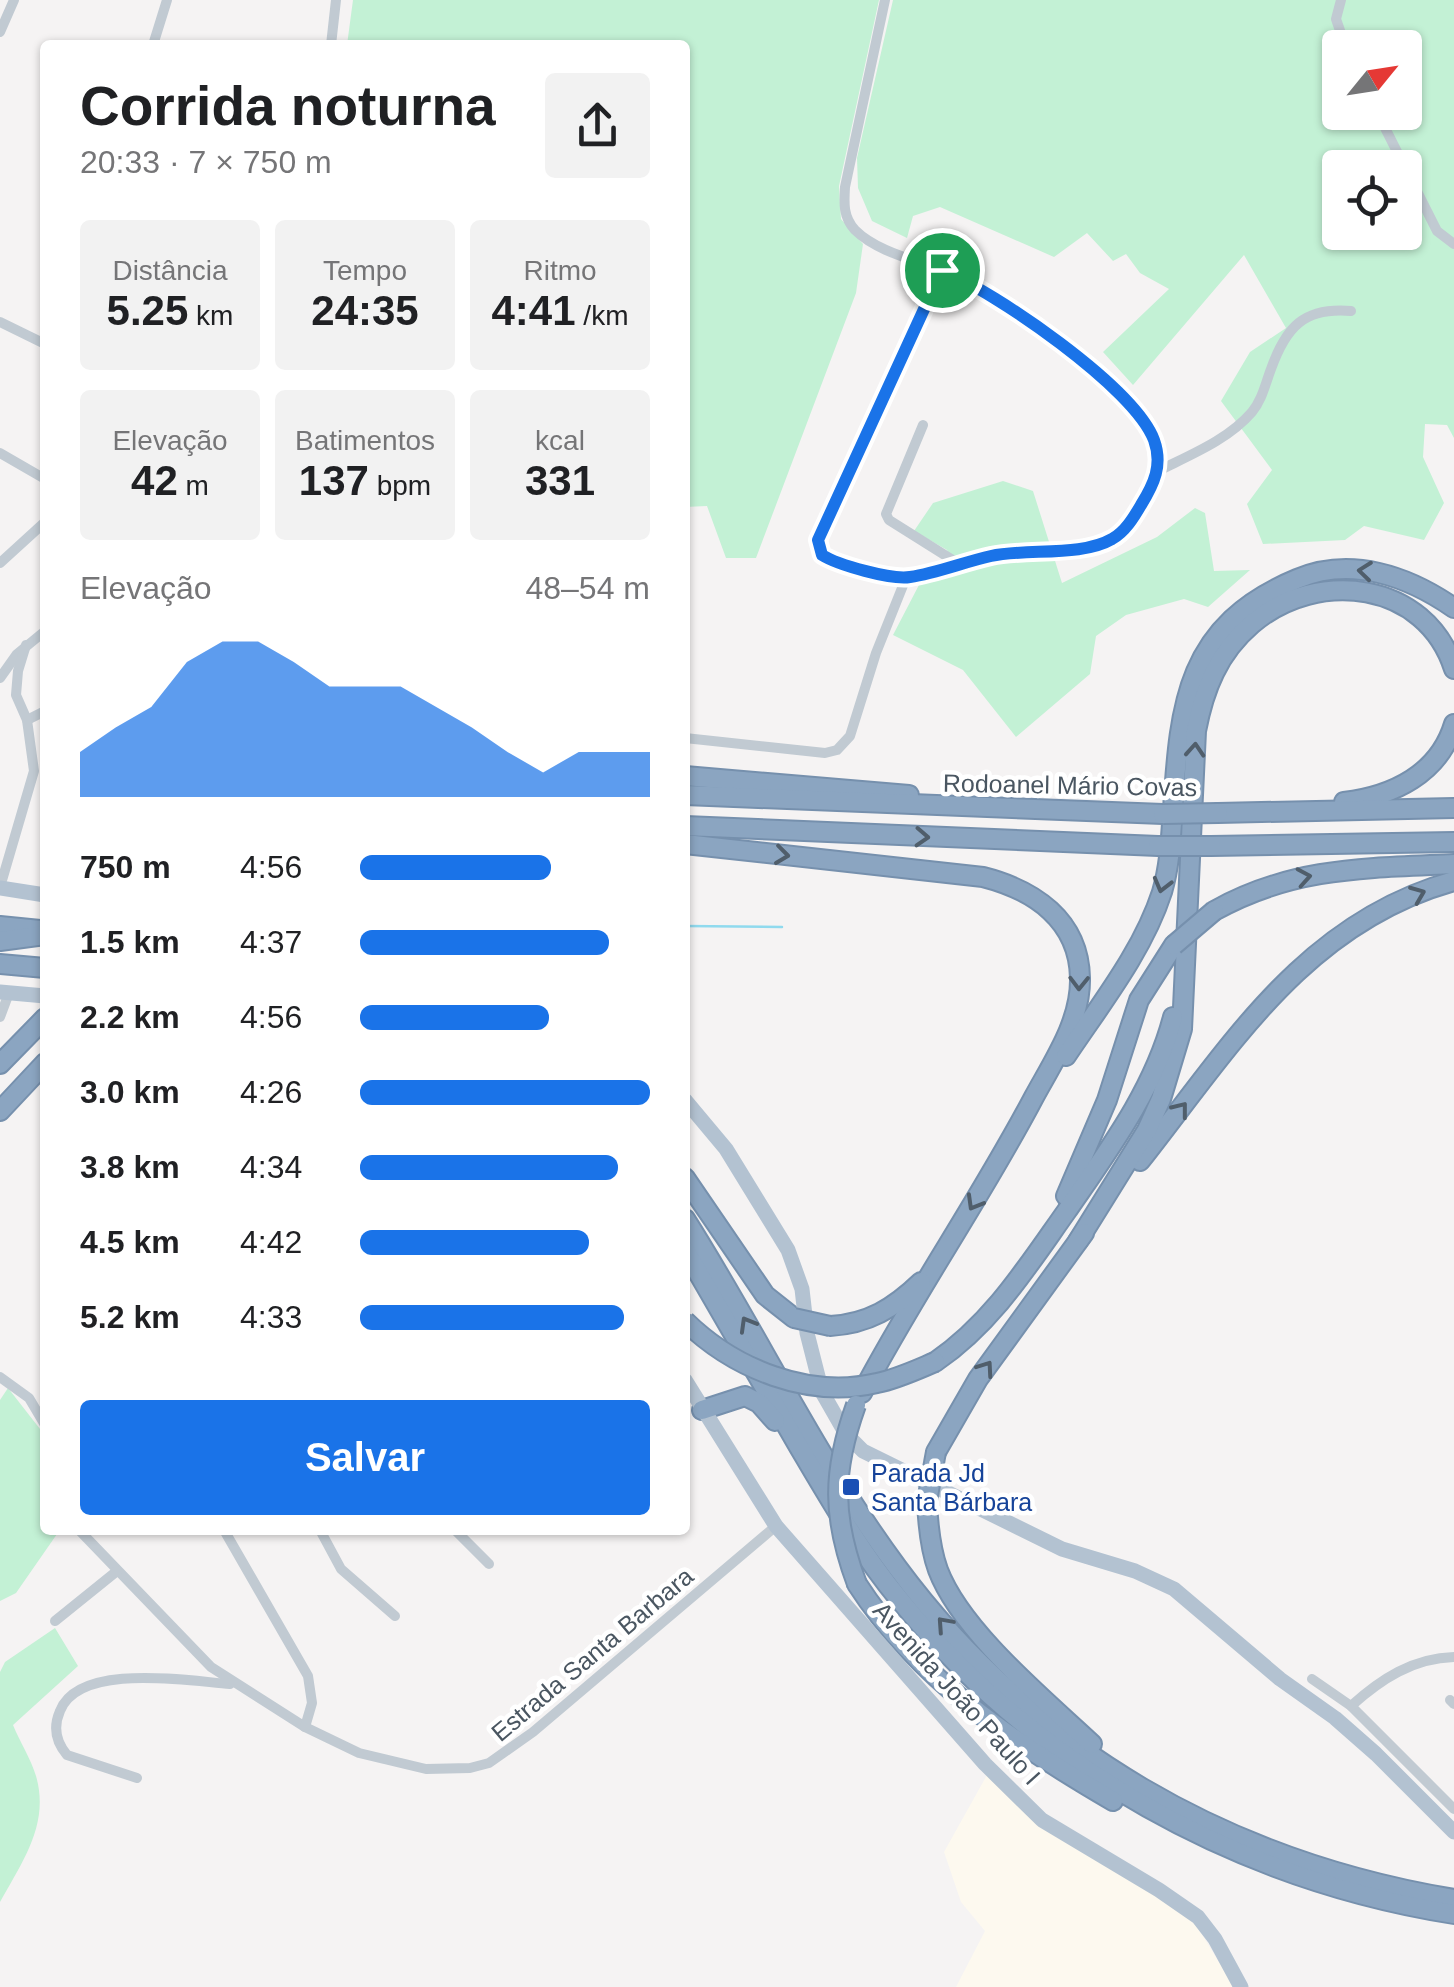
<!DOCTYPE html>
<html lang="pt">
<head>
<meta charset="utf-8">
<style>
  body { margin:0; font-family:Helvetica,sans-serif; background:#f2f2f2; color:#202124; height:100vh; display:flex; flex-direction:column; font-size:38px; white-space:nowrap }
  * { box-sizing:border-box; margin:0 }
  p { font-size:32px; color:#757577 }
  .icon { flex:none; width:55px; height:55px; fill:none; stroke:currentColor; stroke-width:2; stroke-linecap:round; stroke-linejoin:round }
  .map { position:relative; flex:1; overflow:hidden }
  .sheet { position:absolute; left:40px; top:40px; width:650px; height:1495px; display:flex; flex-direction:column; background:#fff; border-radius:10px; box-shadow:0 2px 8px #0004 }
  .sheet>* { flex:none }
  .needle { width:65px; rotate:60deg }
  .fabs { position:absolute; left:1322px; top:30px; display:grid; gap:20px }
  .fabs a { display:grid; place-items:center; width:100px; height:100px; border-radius:10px; background:#fff; box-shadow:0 2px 8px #0004; font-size:50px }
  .pin { position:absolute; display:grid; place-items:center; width:85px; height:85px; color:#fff; margin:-42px; border:5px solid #fff; border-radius:50%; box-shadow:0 2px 10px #0007 }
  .round { display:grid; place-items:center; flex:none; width:105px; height:105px; border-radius:10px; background:#f2f2f2 }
  .summary { display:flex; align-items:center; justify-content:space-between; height:170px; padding:0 40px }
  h1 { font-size:55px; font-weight:700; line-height:75px }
  .stats { display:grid; grid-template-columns:repeat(3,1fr); gap:15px; height:170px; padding:10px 40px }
  .stats div { display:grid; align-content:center; border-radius:10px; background:#f2f2f2; text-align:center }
  .stats b { font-size:42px; font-weight:700 }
  .stats small { font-size:28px; font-weight:400 }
  .stats p { font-size:28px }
  .chart { height:280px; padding:20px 40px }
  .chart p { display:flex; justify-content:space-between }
  .chart svg { width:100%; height:180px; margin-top:10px; fill:#1a73e8; opacity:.7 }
  .button { display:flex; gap:20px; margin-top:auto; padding:20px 40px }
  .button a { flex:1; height:115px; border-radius:10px; background:#1a73e8; color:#fff; font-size:40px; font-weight:700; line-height:115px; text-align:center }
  ul { padding:0 40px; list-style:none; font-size:32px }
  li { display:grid; grid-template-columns:160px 120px 1fr; align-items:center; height:75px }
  li i { height:25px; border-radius:12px; background:#1a73e8 }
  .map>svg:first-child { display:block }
  .commercial { fill:#fdf9ef }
  .green { fill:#c3f1d5; fill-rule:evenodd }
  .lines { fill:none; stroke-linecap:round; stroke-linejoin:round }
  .stream { stroke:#90daee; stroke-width:2.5 }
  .motorway-casing { stroke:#7690ad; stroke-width:22 }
  .minor { stroke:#c1cad2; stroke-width:10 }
  .primary { stroke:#b3c2d1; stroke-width:15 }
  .motorway { stroke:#8ba5c1; stroke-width:18 }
  .motorway-bridge-casing { stroke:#7690ad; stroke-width:22; stroke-linecap:butt }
  .motorway-bridge { stroke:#8ba5c1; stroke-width:18 }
  .oneway { stroke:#505e6b }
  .route-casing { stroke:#fff; stroke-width:20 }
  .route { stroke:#1a73e8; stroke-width:12 }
  .transit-dot { fill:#1a4fb4; stroke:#fff; stroke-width:4 }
  .labels { text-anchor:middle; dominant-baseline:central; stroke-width:9; stroke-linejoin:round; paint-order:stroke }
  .street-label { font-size:25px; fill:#4a5661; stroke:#fff }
  .transit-label { font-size:25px; fill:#164399; stroke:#fff; text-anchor:start }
</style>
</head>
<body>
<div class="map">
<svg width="1454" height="1987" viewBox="0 0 1454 1987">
  <rect width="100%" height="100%" fill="#f5f3f3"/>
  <!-- commercial -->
  <path class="commercial" d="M987 1775 1187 1910 1234 1987H956L985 1931 961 1902 944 1852Z"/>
  <!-- green -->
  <g class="green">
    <path d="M353 0H879L839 186 841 219 863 244 856 293 756 558H726L707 506 685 507V45H347Z"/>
    <path d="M893 0H1454V438L1447 425 1425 424 1423 457 1444 503 1424 540 1364 526 1345 540 1263 544 1247 504 1272 470 1221 401 1250 352 1286 328 1244 255 1133 385 1103 352 1169 289 1140 273 1126 254 1113 261 1087 233 1054 257 940 207 913 216 907 238 872 221 858 188 857 158ZM1340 48H1405V112H1340ZM1340 168H1405V232H1340Z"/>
    <path d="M1003 481 1033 491 1062 583 1157 537 1195 508 1205 513 1214 571 1250 570 1208 607 1184 599 1126 615 1096 636 1090 674 1016 737 963 670 893 635 920 583 954 566 947 550 914 531 933 503Z"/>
    <path d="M8 1388 40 1429 45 1448V1530H57V1534L16 1593 0 1601V1400Z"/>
    <path d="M55 1628 78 1666 13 1725C20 1742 31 1759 36 1776 50 1824 22 1862 0 1902V1672L5 1662Z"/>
  </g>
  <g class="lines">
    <!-- stream -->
    <path class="stream" d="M685 926 782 927"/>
    <!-- motorway casing -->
    <g class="motorway-casing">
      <g id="motorway">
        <path d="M685 776 909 795"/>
        <path d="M685 795 1163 814"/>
        <path d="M1344 802C1393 796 1439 774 1454 724"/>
        <path d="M1218 813 1454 808"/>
        <path d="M685 826 1158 846"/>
        <path d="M685 844 983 877C1034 890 1079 920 1080 978 1081 1021 1054 1060 1034 1097 981 1198 915 1292 862 1393"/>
        <path d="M1211 846 1454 842"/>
        <path d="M1214 911C1292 867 1367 868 1454 864"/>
        <path d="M0 926 40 930"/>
        <path d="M0 941 45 935"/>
        <path d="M0 964 45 968"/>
        <path d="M1066 1056C1100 1005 1143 951 1162 892 1170 865 1171 837 1173 809 1180 703 1186 625 1297 579 1351 556 1408 576 1454 608"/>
        <path d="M0 1064 45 1018"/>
        <path d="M0 1111 45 1063"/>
        <path d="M1140 1161C1230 1047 1305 922 1454 881"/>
        <path d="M685 1178 765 1295 794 1318"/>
        <path d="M1066 1196 1107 1100 1139 1000 1174 945"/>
        <path d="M685 1219C758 1334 816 1458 897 1567 1033 1751 1230 1862 1454 1899"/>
        <path d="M1078 1241 1147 1130 1161 1099 1182 1029 1196 731C1204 689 1218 653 1252 624 1317 568 1426 581 1454 669"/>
        <path d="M685 1250C723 1316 761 1381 799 1447 830 1499 860 1552 899 1599 1037 1769 1239 1880 1454 1914"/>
        <path d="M830 1326C868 1324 894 1308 921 1282"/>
        <path d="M935 1362C992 1323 1027 1267 1066 1212 1108 1151 1154 1090 1173 1017"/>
        <path d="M702 1410 745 1396 759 1403 775 1421"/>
        <path d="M936 1452 978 1379 1084 1233"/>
        <path d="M927 1501C928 1525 930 1548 938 1570 961 1631 1044 1699 1092 1744"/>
        <path d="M857 1584C919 1680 1015 1744 1113 1801"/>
      </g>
    </g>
    <!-- minor -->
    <g class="minor">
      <path d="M885 0 845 187C844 203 843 217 855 230 880 255 927 262 959 277 1006 299 1146 398 1156 449 1161 474 1150 492 1136 512 1116 542 1094 547 1059 549 1025 550 994 555 961 563 944 568 927 575 910 577 891 580 838 565 822 555L818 540 942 270"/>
      <path d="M1341 0 1336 19 1346 48"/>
      <path d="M0 32 14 0"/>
      <path d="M153 45 167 0"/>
      <path d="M331 45 336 0"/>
      <path d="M1377 112 1437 231 1454 244"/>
      <path d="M0 322 45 344"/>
      <path d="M923 425 886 514 889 520 959 564"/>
      <path d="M0 453 45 479"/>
      <path d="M1158 471C1190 455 1228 440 1252 412 1262 400 1265 385 1271 369 1286 327 1304 307 1351 311"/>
      <path d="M0 563 45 522"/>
      <path d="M0 678 17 654 45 631"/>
      <path d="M27 720 45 711"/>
      <path d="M685 738 825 753 837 750 850 736 876 653 906 578"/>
      <path d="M0 887 34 771 27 720 16 695 18 671 26 645"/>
      <path d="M0 1017 9 993"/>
      <path d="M0 1377 29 1398 45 1425"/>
      <path d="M79 1530 211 1667 305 1727 359 1753 426 1769 470 1768 489 1763 533 1732 776 1526"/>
      <path d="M224 1530 308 1676 312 1703 305 1727"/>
      <path d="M320 1530 341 1569 395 1616"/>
      <path d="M455 1530 489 1564"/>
      <path d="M55 1621 117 1571"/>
      <path d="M1312 1679 1351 1706 1454 1809"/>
      <path d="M1450 1700 1454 1704"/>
      <path d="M1351 1706C1381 1679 1413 1658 1454 1657"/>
      <path d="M137 1778 67 1755C56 1742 53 1727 60 1711 79 1662 188 1681 230 1684"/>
    </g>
    <!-- primary -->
    <g class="primary">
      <path d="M0 888 45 895"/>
      <path d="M0 992 45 996"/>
      <path d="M685 1100 726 1149 788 1250 802 1289 807 1333 822 1392 846 1434 863 1451 1062 1549 1135 1571 1174 1589 1280 1679 1335 1718 1376 1754 1454 1832"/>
      <path d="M685 1380 776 1526 985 1764 1042 1820 1159 1890 1198 1917 1215 1939 1241 1987"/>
    </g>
    <!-- motorway -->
    <use href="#motorway" class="motorway"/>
    <!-- motorway-bridge casing -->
    <g class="motorway-bridge-casing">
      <g id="motorway-bridge">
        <path d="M1163 814 1218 813"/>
        <path d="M1158 846H1211"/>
        <path d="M1174 945 1214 911"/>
        <path d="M794 1318 830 1326"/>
        <path d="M685 1321C734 1369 808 1399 877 1383 897 1379 916 1370 935 1362"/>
        <path d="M856 1405C832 1472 832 1517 857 1584"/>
        <path d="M927 1501 936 1452"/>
      </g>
    </g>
    <!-- motorway-bridge -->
    <use href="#motorway-bridge" class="motorway-bridge"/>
  </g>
  <!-- one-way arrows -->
  <defs><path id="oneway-chevron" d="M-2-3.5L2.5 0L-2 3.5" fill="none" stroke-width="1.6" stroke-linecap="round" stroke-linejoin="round" transform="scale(2.5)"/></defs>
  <g class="oneway">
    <use href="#oneway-chevron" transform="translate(1365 571) rotate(-174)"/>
    <use href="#oneway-chevron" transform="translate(1195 750) rotate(-86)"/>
    <use href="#oneway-chevron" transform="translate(922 837) rotate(3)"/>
    <use href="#oneway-chevron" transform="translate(782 855) rotate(7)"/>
    <use href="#oneway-chevron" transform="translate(1304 877) rotate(-10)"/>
    <use href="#oneway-chevron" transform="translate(1162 885) rotate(105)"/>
    <use href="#oneway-chevron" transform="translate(1418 894) rotate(-22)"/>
    <use href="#oneway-chevron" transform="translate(1079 983) rotate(91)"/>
    <use href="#oneway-chevron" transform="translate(1181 1109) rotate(-52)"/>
    <use href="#oneway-chevron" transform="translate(974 1203) rotate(120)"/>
    <use href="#oneway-chevron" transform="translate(747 1324) rotate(-120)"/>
    <use href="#oneway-chevron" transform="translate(986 1368) rotate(-55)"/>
    <use href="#oneway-chevron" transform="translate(944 1624) rotate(-132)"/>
  </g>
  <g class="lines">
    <!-- route casing -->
    <g class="route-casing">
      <path id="route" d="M942 270C995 292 1134 387 1154 440 1163 465 1154 484 1141 505 1134 517 1125 532 1112 539 1081 557 1027 548 991 556 964 562 937 573 910 577 891 580 838 565 822 555L818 540Z"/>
    </g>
    <!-- route -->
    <use href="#route" class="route"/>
  </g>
  <!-- markers -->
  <rect class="transit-dot" x="841" y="1477" width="20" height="20" rx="5"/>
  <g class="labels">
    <!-- street labels -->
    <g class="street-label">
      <text transform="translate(1070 785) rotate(1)">Rodoanel Mário Covas</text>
      <text transform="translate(592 1654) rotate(-40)">Estrada Santa Barbara</text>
      <text transform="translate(957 1693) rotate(48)">Avenida João Paulo I</text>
    </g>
    <!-- transit labels -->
    <g class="transit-label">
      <text x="871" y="1473">Parada Jd<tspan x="871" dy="29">Santa Bárbara</tspan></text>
    </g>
  </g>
</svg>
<div class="fabs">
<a><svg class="needle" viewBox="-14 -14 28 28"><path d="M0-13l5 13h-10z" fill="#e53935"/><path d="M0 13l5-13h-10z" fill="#757577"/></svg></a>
<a><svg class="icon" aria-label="locate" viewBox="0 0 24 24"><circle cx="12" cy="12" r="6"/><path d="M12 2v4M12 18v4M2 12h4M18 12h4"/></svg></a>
</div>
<div class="pin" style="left:942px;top:270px;background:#1e9e55"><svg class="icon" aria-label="arrive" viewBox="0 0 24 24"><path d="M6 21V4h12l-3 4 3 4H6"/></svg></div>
<section class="sheet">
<div class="summary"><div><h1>Corrida noturna</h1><p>20:33 · 7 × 750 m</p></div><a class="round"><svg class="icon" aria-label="share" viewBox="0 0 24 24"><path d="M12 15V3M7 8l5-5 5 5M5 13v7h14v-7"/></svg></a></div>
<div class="stats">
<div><p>Distância</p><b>5.25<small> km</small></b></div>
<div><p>Tempo</p><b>24:35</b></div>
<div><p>Ritmo</p><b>4:41<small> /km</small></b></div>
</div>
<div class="stats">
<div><p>Elevação</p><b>42<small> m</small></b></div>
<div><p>Batimentos</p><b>137<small> bpm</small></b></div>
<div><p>kcal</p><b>331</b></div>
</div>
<div class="chart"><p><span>Elevação</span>48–54 m</p>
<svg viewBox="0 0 160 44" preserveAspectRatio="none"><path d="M0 44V33L10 27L20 22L30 11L40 6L50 6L60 11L70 17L80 17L90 17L100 22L110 27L120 33L130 38L140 33L150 33L160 33V44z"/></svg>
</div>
<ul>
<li><b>750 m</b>4:56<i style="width:66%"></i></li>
<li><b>1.5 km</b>4:37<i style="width:86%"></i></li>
<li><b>2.2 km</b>4:56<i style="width:65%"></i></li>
<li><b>3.0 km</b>4:26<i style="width:100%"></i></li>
<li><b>3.8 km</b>4:34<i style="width:89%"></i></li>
<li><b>4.5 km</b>4:42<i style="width:79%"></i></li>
<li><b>5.2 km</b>4:33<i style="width:91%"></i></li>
</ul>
<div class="button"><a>Salvar</a></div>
</section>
</div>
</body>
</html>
